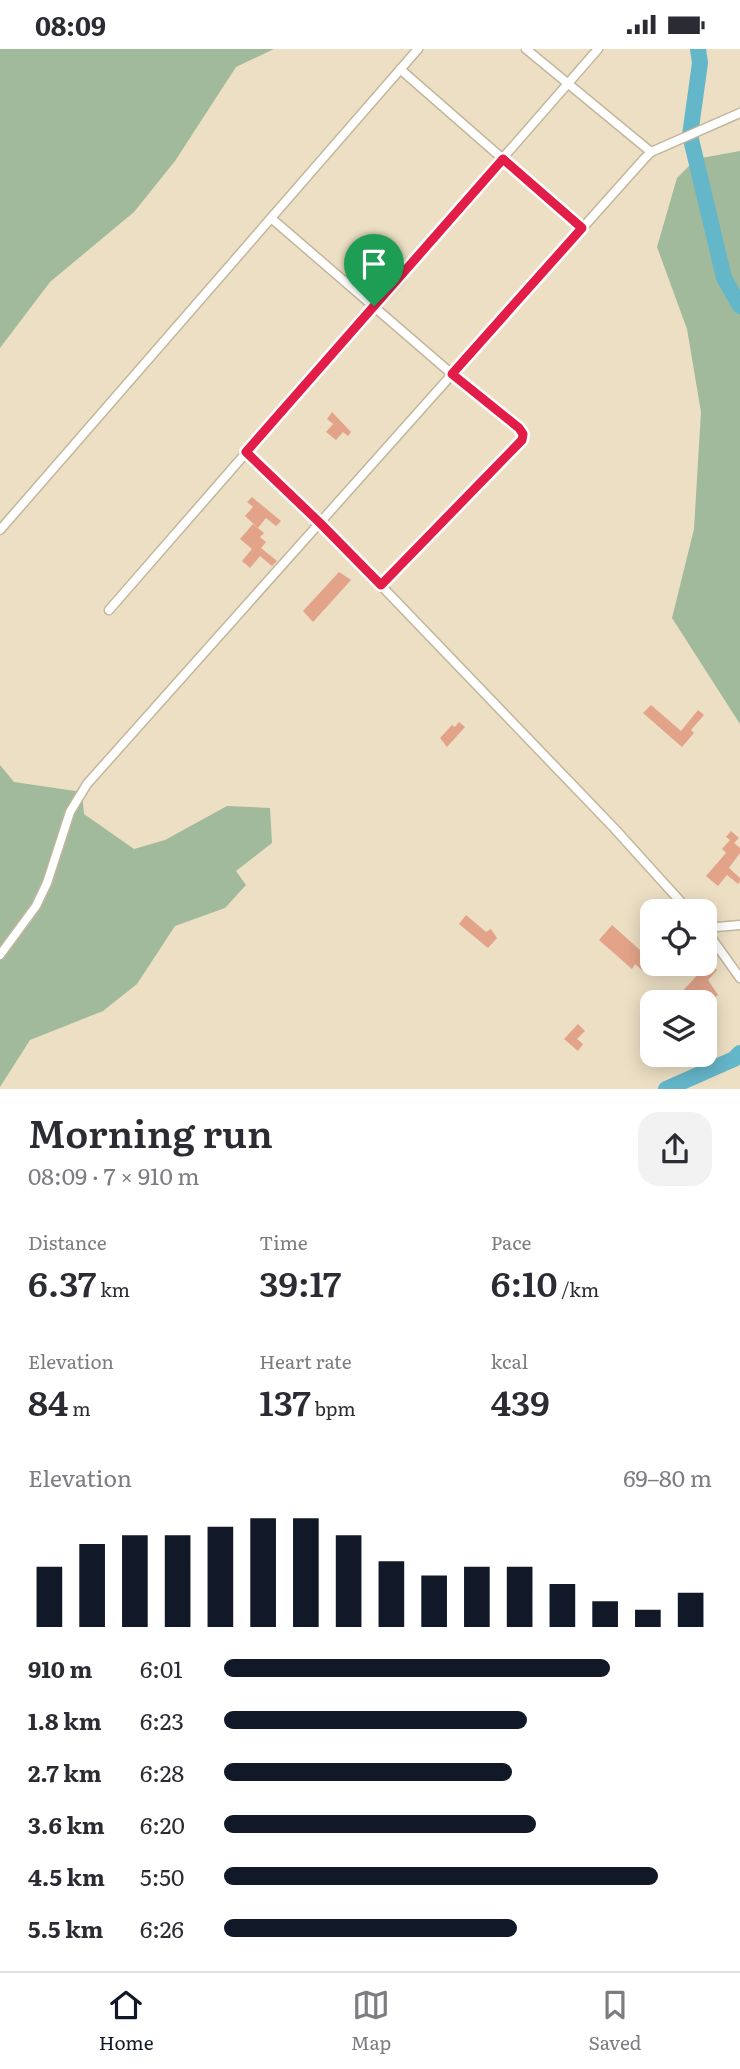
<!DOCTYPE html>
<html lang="en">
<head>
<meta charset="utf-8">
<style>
  body { margin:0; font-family:Literata,serif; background:#f2f2f3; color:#2b2b33; height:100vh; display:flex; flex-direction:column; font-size:26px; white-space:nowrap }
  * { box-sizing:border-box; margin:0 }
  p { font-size:23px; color:#7c7c81 }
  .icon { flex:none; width:38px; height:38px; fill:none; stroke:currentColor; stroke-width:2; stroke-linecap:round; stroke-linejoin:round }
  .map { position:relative; height:1040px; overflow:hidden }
  .sheet { display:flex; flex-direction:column; background:#fff; flex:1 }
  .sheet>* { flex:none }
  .tools { position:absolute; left:640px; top:850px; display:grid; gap:14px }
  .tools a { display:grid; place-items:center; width:77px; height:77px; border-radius:14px; background:#fff; box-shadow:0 4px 18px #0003; font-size:35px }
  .pin { position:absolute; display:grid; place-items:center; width:60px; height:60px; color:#fff; margin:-72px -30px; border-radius:50% 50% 50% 0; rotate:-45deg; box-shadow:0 0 7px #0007 }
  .pin .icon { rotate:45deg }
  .round { display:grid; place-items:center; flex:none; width:74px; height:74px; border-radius:21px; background:#f2f2f3 }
  .overview { display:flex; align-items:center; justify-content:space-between; height:119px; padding:0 28px }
  h1 { font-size:38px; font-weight:600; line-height:52px }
  .figures { display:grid; grid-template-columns:repeat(3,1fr); gap:10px; height:119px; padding:7px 28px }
  .figures div { display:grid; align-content:center }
  .figures b { font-size:35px; font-weight:600 }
  .figures small { font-size:19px; font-weight:400 }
  .figures p { font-size:19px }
  .chart { height:196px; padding:14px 28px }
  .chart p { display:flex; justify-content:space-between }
  .chart svg { width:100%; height:126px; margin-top:7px; stroke:#111827; stroke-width:6 }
  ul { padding:0 28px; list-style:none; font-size:23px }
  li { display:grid; grid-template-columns:112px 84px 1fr; align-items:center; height:52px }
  li i { height:18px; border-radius:9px; background:#111827 }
  .status { display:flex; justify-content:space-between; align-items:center; height:49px; padding:0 35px; background:#fff; direction:ltr }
  .status svg { height:19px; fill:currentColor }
  .menu { display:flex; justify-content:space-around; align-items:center; height:98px; border-top:2px solid #e1e1e2; background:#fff; font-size:19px; color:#7c7c81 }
  .menu a { display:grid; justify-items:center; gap:4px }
  .menu .selected { color:#111827 }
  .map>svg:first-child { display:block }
  .green { fill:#a1ba9b }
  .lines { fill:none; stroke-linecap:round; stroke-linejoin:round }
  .river { stroke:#64b6c9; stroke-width:16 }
  .building { fill:#e3a389 }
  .street-casing { stroke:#c2b69c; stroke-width:11 }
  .street { stroke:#fff; stroke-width:8 }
  .route-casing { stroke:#fff; stroke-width:14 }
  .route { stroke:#e11d48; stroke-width:9 }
</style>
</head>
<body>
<div class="status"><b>08:09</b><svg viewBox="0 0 49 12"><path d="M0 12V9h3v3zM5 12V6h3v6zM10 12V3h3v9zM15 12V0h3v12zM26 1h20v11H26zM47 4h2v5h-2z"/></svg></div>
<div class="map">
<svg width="740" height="1040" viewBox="0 0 740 1040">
  <rect width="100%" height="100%" fill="#ecdfc4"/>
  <!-- green -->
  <g class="green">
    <path d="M0 0H274L236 18 175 112 134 163 50 233 0 299Z"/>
    <path d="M740 102V675L672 569 694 480 701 363 687 280 657 198 677 129 696 110Z"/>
    <path d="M0 716 14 733 82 743 84 765 134 800 165 791 227 757 270 759 272 794 236 822 246 836 225 859 175 877 137 935 103 962 30 991 0 1038Z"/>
  </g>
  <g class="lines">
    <!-- river -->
    <g class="river">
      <path d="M698 0 700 14 690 86 724 229 740 257"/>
      <path d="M666 1040 734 1010 740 1004"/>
    </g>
  </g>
  <!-- building -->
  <g class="building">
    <path d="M332 363 351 383 348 387 343 383 336 391 326 383 333 375 327 370Z"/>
    <path d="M252 448 281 472 276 477 266 469 258 479 245 467 253 458 247 453Z"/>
    <path d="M253 475 264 484 260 488 266 493 261 499 277 512 272 517 260 507 250 519 242 512 252 500 240 490Z"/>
    <path d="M339 523 351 531 313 573 303 562Z"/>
    <path d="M651 656 681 682 698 661 704 666 691 681 694 684 682 698 643 664Z"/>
    <path d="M459 673 465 678 447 698 440 689 452 676 455 678Z"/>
    <path d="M731 782 739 789 734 794 740 799V804L729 819 740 829V832L738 835 727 826 718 837 706 827 726 804 722 800 730 791 726 788Z"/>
    <path d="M466 866 486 883 491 880 497 889 488 899 459 875Z"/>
    <path d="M612 876 641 902 646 897 653 903V910L643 922 635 915 632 920 599 891Z"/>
    <path d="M709 913 717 921 708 931 718 946 706 954 716 962 705 975V954H687L679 946Z"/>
    <path d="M578 975 585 982 577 990 583 995 578 1002 564 990Z"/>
  </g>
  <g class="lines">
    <!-- street casing -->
    <g class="street-casing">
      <g id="street">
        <path d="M526 0 651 103"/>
        <path d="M400 20 582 179"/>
        <path d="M271 169 452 325 519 379 523 385 522 391 381 536"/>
        <path d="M246 403 320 473 614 779 690 863"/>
        <path d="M0 481 418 0"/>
        <path d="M109 561 598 0"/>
        <path d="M705 879 740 876"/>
        <path d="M705 880 740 929"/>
        <path d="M0 906 36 857 47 834 70 763 87 735 644 110 651 103 740 64"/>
      </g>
    </g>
    <!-- street -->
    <use href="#street" class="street"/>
  </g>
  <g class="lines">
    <!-- route casing -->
    <g class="route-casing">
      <path id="route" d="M503 110 582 179 452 325 519 379 523 385 522 391 381 536 320 474 246 403Z"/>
    </g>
    <!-- route -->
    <use href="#route" class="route"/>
  </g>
</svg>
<div class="tools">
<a><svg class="icon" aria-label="locate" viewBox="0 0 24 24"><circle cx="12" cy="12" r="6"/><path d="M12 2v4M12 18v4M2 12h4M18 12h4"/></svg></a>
<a><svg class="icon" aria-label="layers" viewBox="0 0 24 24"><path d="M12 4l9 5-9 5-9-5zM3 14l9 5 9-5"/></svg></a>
</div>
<div class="pin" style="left:374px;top:257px;background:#1e9e55"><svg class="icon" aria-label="arrive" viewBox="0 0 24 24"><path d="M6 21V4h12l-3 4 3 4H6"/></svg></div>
</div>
<section class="sheet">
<div class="overview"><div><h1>Morning run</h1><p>08:09 · 7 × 910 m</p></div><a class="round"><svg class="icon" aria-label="share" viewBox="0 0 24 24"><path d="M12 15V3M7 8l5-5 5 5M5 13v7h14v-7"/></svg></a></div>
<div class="figures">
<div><p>Distance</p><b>6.37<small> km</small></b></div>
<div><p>Time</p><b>39:17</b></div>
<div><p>Pace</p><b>6:10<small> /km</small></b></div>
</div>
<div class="figures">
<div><p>Elevation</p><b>84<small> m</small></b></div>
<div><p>Heart rate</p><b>137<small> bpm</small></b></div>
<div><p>kcal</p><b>439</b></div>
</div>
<div class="chart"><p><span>Elevation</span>69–80 m</p>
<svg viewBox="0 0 160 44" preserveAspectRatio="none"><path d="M5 44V23M15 44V15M25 44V12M35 44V12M45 44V9M55 44V6M65 44V6M75 44V12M85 44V21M95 44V26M105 44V23M115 44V23M125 44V29M135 44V35M145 44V38M155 44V32"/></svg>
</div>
<ul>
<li><b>910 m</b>6:01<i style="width:79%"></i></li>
<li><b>1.8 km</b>6:23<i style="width:62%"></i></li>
<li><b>2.7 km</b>6:28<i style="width:59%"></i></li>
<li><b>3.6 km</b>6:20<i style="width:64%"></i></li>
<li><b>4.5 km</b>5:50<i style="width:89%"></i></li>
<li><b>5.5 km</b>6:26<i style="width:60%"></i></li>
</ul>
</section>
<nav class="menu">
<a class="selected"><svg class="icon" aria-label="home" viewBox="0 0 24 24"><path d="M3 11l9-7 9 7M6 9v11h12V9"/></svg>Home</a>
<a><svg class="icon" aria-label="map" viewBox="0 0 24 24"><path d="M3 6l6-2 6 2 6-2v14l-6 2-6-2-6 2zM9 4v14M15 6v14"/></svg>Map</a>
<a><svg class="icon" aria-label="saved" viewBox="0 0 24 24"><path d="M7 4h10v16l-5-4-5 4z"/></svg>Saved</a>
</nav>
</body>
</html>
